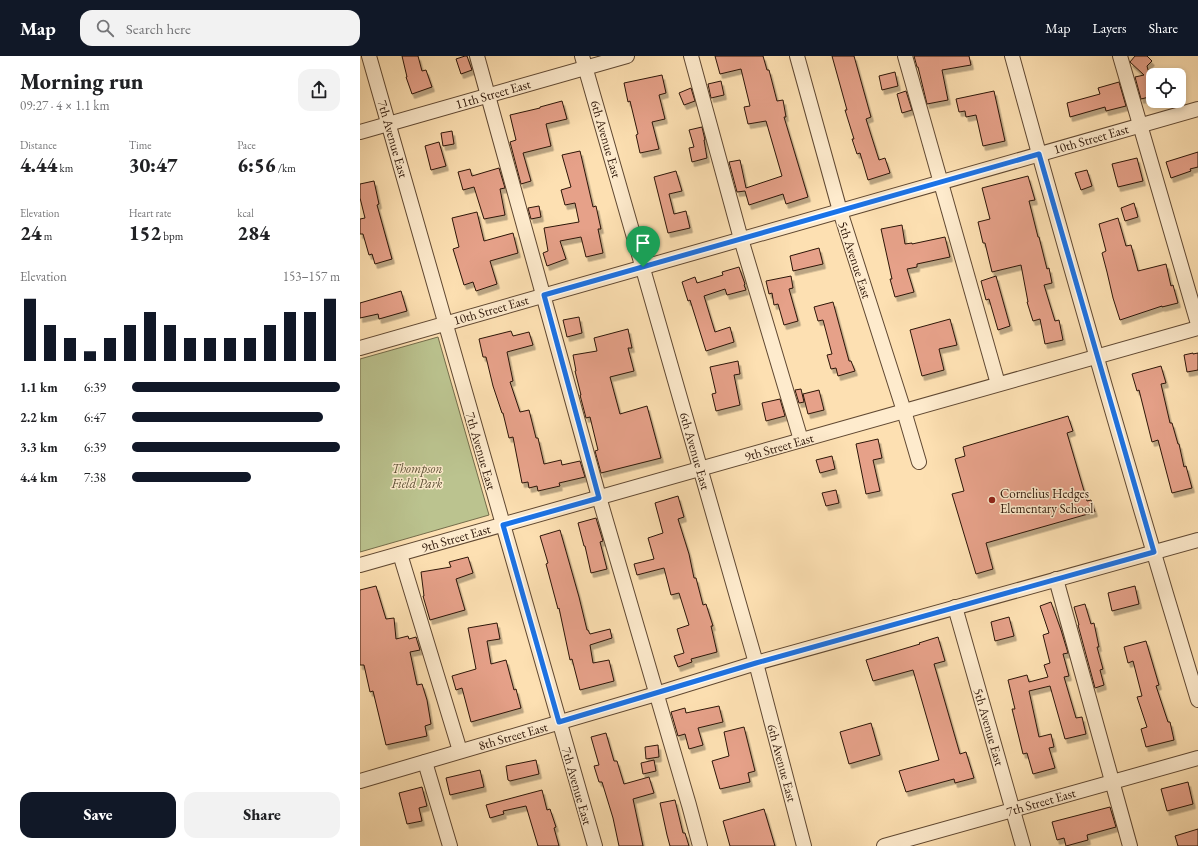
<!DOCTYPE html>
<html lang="en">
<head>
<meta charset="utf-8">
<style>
  body { margin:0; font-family:"EB Garamond",serif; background:#f2f2f2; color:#202124; height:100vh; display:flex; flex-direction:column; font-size:15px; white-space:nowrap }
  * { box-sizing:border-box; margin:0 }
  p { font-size:13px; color:#757577 }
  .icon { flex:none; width:22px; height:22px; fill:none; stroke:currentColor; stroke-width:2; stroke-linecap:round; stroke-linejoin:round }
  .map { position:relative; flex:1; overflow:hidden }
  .panel { display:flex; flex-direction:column; background:#fff; width:360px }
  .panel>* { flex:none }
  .fabs { position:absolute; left:786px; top:12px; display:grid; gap:8px }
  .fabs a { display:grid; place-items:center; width:40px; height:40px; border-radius:8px; background:#fff; box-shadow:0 2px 6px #0003; font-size:20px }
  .pin { position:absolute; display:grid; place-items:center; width:34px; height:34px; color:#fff; margin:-41px -17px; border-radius:50% 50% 50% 0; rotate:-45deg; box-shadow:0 0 4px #0007 }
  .pin .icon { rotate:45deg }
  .round { display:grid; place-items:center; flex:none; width:42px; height:42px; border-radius:12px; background:#f2f2f2 }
  .head { display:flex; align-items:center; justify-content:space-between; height:68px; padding:0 20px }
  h1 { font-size:22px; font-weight:800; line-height:30px }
  .figures { display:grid; grid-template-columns:repeat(3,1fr); gap:6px; height:68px; padding:4px 20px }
  .figures div { display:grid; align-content:center }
  .figures b { font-size:20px; font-weight:800 }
  .figures small { font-size:11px; font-weight:400 }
  .figures p { font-size:11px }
  .chart { height:112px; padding:8px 20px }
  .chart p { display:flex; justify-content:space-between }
  .chart svg { width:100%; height:72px; margin-top:4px; stroke:#111827; stroke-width:6 }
  .button { display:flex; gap:8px; margin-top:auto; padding:8px 20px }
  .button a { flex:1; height:46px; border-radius:12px; background:#111827; color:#fff; font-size:16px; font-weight:800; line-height:46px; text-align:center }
  .button a+a { background:#f2f2f2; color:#202124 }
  ul { padding:0 20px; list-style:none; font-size:13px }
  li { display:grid; grid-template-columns:64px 48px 1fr; align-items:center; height:30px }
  li i { height:10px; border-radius:5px; background:#111827 }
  header { display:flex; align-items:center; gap:24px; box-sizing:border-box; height:56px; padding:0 20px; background:#111827; color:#fff }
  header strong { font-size:19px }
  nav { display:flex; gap:22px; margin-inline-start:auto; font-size:14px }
  .search { width:280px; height:36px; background:#f2f2f2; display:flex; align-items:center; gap:10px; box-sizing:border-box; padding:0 14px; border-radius:12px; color:#757577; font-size:15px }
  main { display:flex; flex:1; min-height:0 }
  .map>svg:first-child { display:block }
  .green { fill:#bbc38f; stroke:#746c4b }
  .building { fill:#e6a189; stroke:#2c1507; filter:url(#shadow) }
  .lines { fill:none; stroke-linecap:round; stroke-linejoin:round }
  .minor-casing { stroke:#604832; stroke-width:16 }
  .minor { stroke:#feebcd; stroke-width:14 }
  .route-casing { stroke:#fff; stroke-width:8 }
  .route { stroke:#1a73e8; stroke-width:5 }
  .poi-dot { fill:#8f2418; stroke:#feebcd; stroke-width:1.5 }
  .labels { text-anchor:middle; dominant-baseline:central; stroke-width:3; stroke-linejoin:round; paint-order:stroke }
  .street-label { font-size:13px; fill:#2c1507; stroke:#feebcd }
  .park-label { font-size:13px; font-style:italic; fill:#5e5237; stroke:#feebcd }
  .poi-label { font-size:13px; fill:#2c1507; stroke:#feebcd; text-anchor:start }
</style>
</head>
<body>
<header>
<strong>Map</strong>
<div class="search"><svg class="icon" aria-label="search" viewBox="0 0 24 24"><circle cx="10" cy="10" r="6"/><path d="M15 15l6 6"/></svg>Search here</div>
<nav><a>Map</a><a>Layers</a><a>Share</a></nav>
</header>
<main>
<section class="panel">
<div class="head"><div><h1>Morning run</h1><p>09:27 · 4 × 1.1 km</p></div><a class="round"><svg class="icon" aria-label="share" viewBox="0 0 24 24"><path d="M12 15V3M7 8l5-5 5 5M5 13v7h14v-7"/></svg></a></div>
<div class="figures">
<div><p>Distance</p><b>4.44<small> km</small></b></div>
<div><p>Time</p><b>30:47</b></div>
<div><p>Pace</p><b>6:56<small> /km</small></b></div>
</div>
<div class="figures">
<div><p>Elevation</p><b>24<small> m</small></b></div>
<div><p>Heart rate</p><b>152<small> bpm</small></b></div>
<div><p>kcal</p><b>284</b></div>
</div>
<div class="chart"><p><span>Elevation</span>153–157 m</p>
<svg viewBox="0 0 160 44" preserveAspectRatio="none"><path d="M5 44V6M15 44V22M25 44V30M35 44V38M45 44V30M55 44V22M65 44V14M75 44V22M85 44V30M95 44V30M105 44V30M115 44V30M125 44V22M135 44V14M145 44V14M155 44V6"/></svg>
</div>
<ul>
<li><b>1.1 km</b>6:39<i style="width:100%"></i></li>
<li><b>2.2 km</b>6:47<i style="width:92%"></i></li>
<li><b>3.3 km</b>6:39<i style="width:100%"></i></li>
<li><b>4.4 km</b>7:38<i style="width:57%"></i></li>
</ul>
<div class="button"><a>Save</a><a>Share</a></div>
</section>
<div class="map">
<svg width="838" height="790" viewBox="0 0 838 790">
  <defs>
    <filter id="shadow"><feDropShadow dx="2.5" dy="4.5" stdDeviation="0" flood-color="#0004"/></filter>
  </defs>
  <rect width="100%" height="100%" fill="#fde0b2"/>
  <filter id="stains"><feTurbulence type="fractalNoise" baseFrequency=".005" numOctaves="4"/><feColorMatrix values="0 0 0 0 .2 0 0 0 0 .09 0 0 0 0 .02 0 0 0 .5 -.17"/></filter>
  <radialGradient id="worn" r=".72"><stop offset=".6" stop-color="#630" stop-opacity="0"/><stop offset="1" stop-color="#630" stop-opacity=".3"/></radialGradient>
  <!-- green -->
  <path class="green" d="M78 281 129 459 0 496V303Z"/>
  <!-- building -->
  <g class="building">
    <path d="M42 0H58L62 15 66 14 72 31 52 38 46 21H47Z"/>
    <path d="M105 0H107L112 14 101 18 96 3Z"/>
    <path d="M355 0H403L407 14H409L417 45 423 44 426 61H424L448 141 426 148 423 138 389 149 385 135 377 136 369 106 380 104 386 132 422 120 406 65 388 68 384 51 390 50 381 13 360 18Z"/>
    <path d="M472 0H494L511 61 506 63 519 104 525 102 530 117 508 124 500 97 497 98 492 83H494L485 54H487Z"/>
    <path d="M554 0H609L611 9 582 14 588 44 567 48 558 11H557Z"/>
    <path d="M775 0H787L792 5 787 10 793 34V40L781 43 775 21 784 19 770 6Z"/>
    <path d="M535 16 538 30 522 34 519 20Z"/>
    <path d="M302 19 306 37 299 39 305 63 292 66 299 93 280 97 276 79 278 78 270 45 268 46 264 27Z"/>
    <path d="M361 25 364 39 351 42 348 28Z"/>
    <path d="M759 26 766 50 746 55 745 51 710 61 707 47 740 38 738 32Z"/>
    <path d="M331 32 335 45 324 49 319 37Z"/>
    <path d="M546 35 552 54 542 57 537 38Z"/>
    <path d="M634 35 645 85 623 90 616 59 606 61 605 55 599 56 596 43Z"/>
    <path d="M202 45 207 63 186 68 191 90 163 97 171 125 161 128 150 86 156 84 150 59 180 52V51Z"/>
    <path d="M342 71 345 84H344L347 102 332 106 329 92 334 91 329 74Z"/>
    <path d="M92 75 94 88 83 90 81 77Z"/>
    <path d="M79 86 86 110 71 114 65 90Z"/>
    <path d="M220 95 233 151 236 150 241 173H238L243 197 226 201 221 181 200 185 206 203 187 210 183 197 188 195 184 172 219 166 215 147 205 149 201 134 211 131 202 99Z"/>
    <path d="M838 96V111L830 113 831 115 811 122 806 106Z"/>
    <path d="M777 102 783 125 758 131 752 108Z"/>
    <path d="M139 112 145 132 140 133 145 159 124 163 114 131 103 134 98 116 110 113 112 120Z"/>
    <path d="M727 114 732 130 721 134 715 117Z"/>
    <path d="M316 115 322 135 309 138 314 158 326 155 330 172 308 177 294 121Z"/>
    <path d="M668 120 675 144 669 145 678 181H679L687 213 689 212 692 227 684 229 695 265 699 264 703 284 685 288 680 263 673 265 667 246H668L661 209 632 216 625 187H623L618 166 630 163 622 132Z"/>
    <path d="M14 125 19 148 17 149 32 203 15 208 12 198 9 199 3 178H0V163L5 162 0 142V128Z"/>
    <path d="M774 147 778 161 765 165 761 152Z"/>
    <path d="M179 150 181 161 171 163 168 152Z"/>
    <path d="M117 156 124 185 153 177 158 197 130 205 137 228 116 235 113 226 104 229 93 193 99 191 92 162Z"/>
    <path d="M758 162 766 190 771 189 778 215 806 208 811 230 813 229 818 247 802 251V250L760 264 753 242 747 216 742 197 746 195 739 168Z"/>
    <path d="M542 169 545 188 552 187V188L585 181 590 201 557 208V211L547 213 554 236 535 241 530 223H532L521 173Z"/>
    <path d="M459 192 463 208 433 215 430 200Z"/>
    <path d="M379 211 385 228 384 229 386 234 367 239 365 233 344 240 355 276 370 271 374 286 346 295 330 244 328 245 322 226 335 221 337 227 363 219 362 216Z"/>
    <path d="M431 220 433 232 429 233 438 265 424 269 418 248 414 249 412 237 409 238 406 225Z"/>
    <path d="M636 220 650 270 638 274 629 243 626 244 621 225Z"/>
    <path d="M41 235 47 255 19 263 18 258 0 262V247Z"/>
    <path d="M473 246 489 305H491L495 315 478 320 476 312 471 313 467 299 472 298 463 264 458 265 454 251Z"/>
    <path d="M219 261 222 277 207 281 203 264Z"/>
    <path d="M590 263 597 289 579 293 584 314 562 320 550 274Z"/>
    <path d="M268 273 272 292H268L274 315 250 321 260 358 287 350 301 402 241 417 235 395 238 394 230 361 226 362 220 339H221L215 315H216L213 299 237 295 234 282Z"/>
    <path d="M151 275 153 280 169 276 173 289 147 296 153 325 150 326 160 356 169 354 176 382H178L184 408 201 404 202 409 220 405 225 421 199 427 200 430 178 435 177 430 169 432 168 426 162 427 153 381 149 382 143 357H142L133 330 126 301H123L119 283Z"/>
    <path d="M833 297V298L838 297V314L827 316 824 299Z"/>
    <path d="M378 305 380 318 374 319 380 349 356 355 352 338 356 337 350 311Z"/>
    <path d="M801 310 806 327 801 328 810 367H812L818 388H819L824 411 826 410 832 432 812 437 798 384 792 386 779 334 777 335 772 318Z"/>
    <path d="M441 333 444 346 439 347 435 334Z"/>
    <path d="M459 334 464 354 448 358 443 338Z"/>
    <path d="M420 343 425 360 406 365 402 347Z"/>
    <path d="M708 360 713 375 707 377 727 445 731 444 735 456 626 487 633 513 616 518 592 438 604 435 595 403 605 400 603 391Z"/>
    <path d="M518 383 522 402 513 404 520 435 506 438 496 388Z"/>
    <path d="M472 400 475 413 460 417 456 404Z"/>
    <path d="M476 434 479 447 466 450 462 437Z"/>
    <path d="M318 440 324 461 318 463 329 498 334 522H336L343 549 346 548 353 570H351L357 596 331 603 332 606 318 611 314 600 324 597 317 573 329 569 319 537 311 539 304 512 277 519 274 508 294 503 288 482 303 477 295 447Z"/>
    <path d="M236 462 243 485 240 486 247 513 231 517 225 490H224L218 467Z"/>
    <path d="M200 474 219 541 227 574H228L230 578 250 573 252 582 230 589 233 607 249 604 254 625 220 634 212 603 210 604 199 552 198 553 186 508 188 507 180 480Z"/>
    <path d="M108 501 113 517 96 523 105 554 70 564 63 540H64L61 516 91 511 89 506Z"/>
    <path d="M16 530 26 563 34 562 36 583 48 580 49 583 56 581 60 594 50 596 57 629 62 628 67 644 71 668 65 670 67 680 26 689 13 635 10 636 4 609H0V534Z"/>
    <path d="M775 530 779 548 752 555 748 537Z"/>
    <path d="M691 546 701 574 708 597 703 598 709 620 704 621 716 662 722 661 726 678 705 683 690 630 669 635 679 681 691 678 694 691 689 692 695 712 673 718 667 697 663 698 652 653H655L648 624 667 619 669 626 688 621 684 609 690 607 683 579 689 577 680 550Z"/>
    <path d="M725 548 731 568 734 567 739 591H737L743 613 740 614 744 629 735 632 718 569H719L714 551Z"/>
    <path d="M649 561 654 580 635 585 631 566Z"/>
    <path d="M137 567 140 583 127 585 131 608 146 604 154 634 156 633 161 652 111 666 102 632 96 634 92 620 116 613 108 572Z"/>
    <path d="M578 581 585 605 574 608 600 698 606 696 614 722 595 727 594 723 546 736 539 715 579 704 553 614 513 625 506 604 560 588 559 587Z"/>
    <path d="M786 585 799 629 796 630 808 666H810L814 684 786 691 781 673 787 671 777 641 782 640 773 605 768 607 764 591Z"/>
    <path d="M359 650 363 666 338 672 343 689 329 693 325 678 318 680 311 656 325 652 326 657Z"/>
    <path d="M511 667 520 699 489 708 480 676Z"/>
    <path d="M384 671 395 715 388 717 390 726 360 733 352 705 369 700 364 676Z"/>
    <path d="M246 677 254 705H257L264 728 289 721 294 737 273 743 283 790H259L253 762 242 726H239L234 710 239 709 231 681Z"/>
    <path d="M298 689 299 701 286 703 285 691Z"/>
    <path d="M176 704 179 718 150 725 148 724 146 710Z"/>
    <path d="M294 704 296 715 283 718 281 707Z"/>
    <path d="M120 714 124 731 90 739 86 722Z"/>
    <path d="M828 726 833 748 807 755 801 733Z"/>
    <path d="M62 731 67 750 59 752 62 765 47 768 39 737Z"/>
    <path d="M182 734 187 754 190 753 196 771 194 772 199 790H178L166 750 143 755 144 758 130 762 126 749Z"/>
    <path d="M315 744 323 777H325L329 790H310L307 779 300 747Z"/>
    <path d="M750 751 756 771 727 779 728 784 706 790 704 782 697 784 692 766Z"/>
    <path d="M404 753 415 790H370L363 765Z"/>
    <path d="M838 773V790H818L815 780Z"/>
  </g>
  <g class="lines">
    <!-- minor casing -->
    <g class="minor-casing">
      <g id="minor">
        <path d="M9 0 235 790"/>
        <path d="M117 0 239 441 329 749 340 790"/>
        <path d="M222 0 396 607 444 790"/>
        <path d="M331 0 381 183 441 384"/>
        <path d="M437 0 480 155 544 355 559 406"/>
        <path d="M545 0 638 328"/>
        <path d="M652 0C711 215 773 430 838 644"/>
        <path d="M760 0 838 268"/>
        <path d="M0 76 267 0"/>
        <path d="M0 292 838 53"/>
        <path d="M40 498 100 695"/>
        <path d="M0 509 838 272"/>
        <path d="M696 523 770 790"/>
        <path d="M595 551 663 790"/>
        <path d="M65 706 90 790"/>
        <path d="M0 725 296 638 396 607 838 484"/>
        <path d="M524 790 838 702"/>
      </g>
    </g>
    <!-- minor -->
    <use href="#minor" class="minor"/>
  </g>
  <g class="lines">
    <!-- route casing -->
    <g class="route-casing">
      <path id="route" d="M679 98 794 496 396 607 199 666 143 469 239 442 184 239Z"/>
    </g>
    <!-- route -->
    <use href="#route" class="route"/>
  </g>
  <!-- markers -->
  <circle class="poi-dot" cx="632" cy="444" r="4"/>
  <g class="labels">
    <!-- street labels -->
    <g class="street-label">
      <text transform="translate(133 38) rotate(-16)">11th Street East</text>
      <text transform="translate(33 83) rotate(74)">7th Avenue East</text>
      <text transform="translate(246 83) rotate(74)">6th Avenue East</text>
      <text transform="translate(731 83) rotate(-16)">10th Street East</text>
      <text transform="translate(495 204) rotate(72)">5th Avenue East</text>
      <text transform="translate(131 254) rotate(-16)">10th Street East</text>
      <text transform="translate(419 391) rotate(-16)">9th Street East</text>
      <text transform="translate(121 395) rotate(74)">7th Avenue East</text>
      <text transform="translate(335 395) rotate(74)">6th Avenue East</text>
      <text transform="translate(96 482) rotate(-16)">9th Street East</text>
      <text transform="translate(629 671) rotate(74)">5th Avenue East</text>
      <text transform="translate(153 680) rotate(-16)">8th Street East</text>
      <text transform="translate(422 707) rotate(75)">6th Avenue East</text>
      <text transform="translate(217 730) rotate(74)">7th Avenue East</text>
      <text transform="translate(681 746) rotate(-16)">7th Street East</text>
    </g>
    <!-- park labels -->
    <g class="park-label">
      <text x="57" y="412">Thompson<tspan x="57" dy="15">Field Park</tspan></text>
    </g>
    <!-- poi labels -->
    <g class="poi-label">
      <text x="640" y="437">Cornelius Hedges<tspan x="640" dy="15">Elementary School</tspan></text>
    </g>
  </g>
  <rect width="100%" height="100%" filter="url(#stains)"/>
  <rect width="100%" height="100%" fill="url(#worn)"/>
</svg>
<div class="fabs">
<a><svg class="icon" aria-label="locate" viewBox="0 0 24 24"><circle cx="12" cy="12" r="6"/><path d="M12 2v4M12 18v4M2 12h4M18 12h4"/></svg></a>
</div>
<div class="pin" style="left:283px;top:211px;background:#1e9e55"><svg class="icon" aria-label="arrive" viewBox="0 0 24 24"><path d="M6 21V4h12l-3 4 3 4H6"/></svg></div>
</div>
</main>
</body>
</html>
